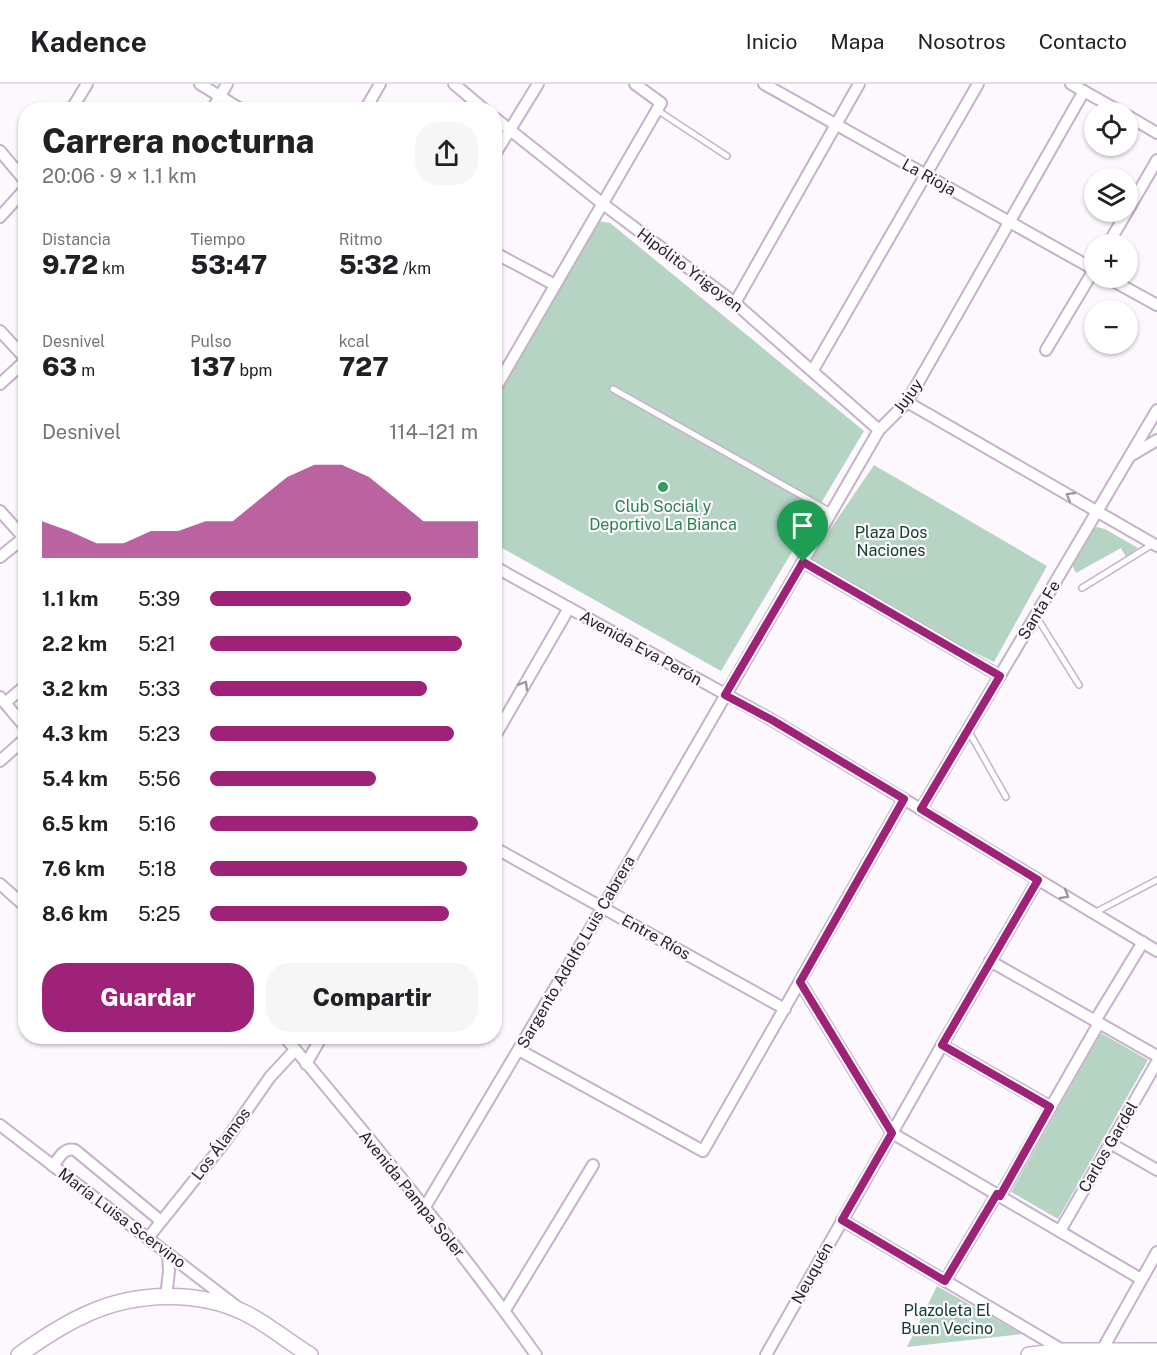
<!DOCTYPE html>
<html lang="es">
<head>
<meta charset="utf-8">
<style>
  body { margin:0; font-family:"Public Sans",sans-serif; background:#f6f6f6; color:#202124; height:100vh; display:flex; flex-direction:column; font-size:22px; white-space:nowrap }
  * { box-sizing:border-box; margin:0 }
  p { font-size:20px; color:#757577 }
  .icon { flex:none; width:33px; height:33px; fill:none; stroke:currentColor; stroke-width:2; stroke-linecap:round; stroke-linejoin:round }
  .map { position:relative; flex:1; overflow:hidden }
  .sheet { position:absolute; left:18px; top:18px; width:484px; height:942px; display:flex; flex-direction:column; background:#fff; border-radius:24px; box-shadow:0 2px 4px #0004 }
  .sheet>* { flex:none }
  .buttons { position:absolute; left:1084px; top:18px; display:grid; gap:12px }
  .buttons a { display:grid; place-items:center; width:54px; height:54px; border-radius:50%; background:#fff; box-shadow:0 2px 4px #0004; font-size:30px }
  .pin { position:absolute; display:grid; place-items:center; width:51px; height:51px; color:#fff; margin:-62px -26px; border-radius:50% 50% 50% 0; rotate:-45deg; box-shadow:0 0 6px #0007 }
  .pin .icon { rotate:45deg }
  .round { display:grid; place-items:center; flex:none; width:63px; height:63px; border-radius:24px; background:#f6f6f6 }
  .headline { display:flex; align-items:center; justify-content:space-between; height:102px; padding:0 24px }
  h1 { font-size:33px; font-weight:800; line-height:45px }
  .figures { display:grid; grid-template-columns:repeat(3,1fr); gap:9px; height:102px; padding:6px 24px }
  .figures div { display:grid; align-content:center }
  .figures b { font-size:26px; font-weight:800 }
  .figures small { font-size:16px; font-weight:400 }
  .figures p { font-size:16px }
  .chart { height:168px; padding:12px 24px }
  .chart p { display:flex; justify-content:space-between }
  .chart svg { width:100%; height:108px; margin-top:6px; fill:#9e2278; opacity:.7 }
  .primary-button { display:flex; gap:12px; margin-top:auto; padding:12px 24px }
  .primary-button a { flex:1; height:69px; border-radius:24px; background:#9e2278; color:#fff; font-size:24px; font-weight:800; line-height:69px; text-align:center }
  .primary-button a+a { background:#f6f6f6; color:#202124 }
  ul { padding:0 24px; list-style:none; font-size:20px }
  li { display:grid; grid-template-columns:96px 72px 1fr; align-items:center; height:45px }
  li i { height:15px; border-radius:8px; background:#9e2278 }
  header { display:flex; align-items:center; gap:36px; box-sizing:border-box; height:84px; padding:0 30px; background:#fff; border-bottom:2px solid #e0e0e0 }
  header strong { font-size:28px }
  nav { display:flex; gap:33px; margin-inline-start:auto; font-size:21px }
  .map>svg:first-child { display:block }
  .green { fill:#b5d4c3 }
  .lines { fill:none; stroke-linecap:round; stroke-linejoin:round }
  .lane-casing { stroke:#c6b2ca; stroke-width:8 }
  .street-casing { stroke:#c6b2ca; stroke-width:14 }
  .secondary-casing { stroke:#c6b2ca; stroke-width:18 }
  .lane { stroke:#fff; stroke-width:5 }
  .street { stroke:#fff; stroke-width:10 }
  .secondary { stroke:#fff; stroke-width:15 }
  .oneway { stroke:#9d9a9e }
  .route-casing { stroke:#fff; stroke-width:12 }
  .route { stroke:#9e2278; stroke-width:8 }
  .leisure-dot { fill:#2e9e5b; stroke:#fcf8fd; stroke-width:2 }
  .labels { text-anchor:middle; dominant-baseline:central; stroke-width:4.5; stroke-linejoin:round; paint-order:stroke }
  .street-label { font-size:16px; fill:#251e27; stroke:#fcf8fd }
  .leisure-label { font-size:16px; fill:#27864d; stroke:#fcf8fd }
  .park-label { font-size:16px; fill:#0f402b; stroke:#fcf8fd }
</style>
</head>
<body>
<header>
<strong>Kadence</strong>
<nav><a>Inicio</a><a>Mapa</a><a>Nosotros</a><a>Contacto</a></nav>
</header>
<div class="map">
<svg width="1157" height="1271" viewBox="0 0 1157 1271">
  <rect width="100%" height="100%" fill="#fcf8fd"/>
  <!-- green -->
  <g class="green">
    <path d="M598 137 610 139 864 347 721 587 495 460V315Z"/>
    <path d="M874 381 1047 482 994 578 959 561 810 475Z"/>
    <path d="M1097 443 1105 445 1138 464 1126 473 1121 464 1076 489 1072 481 1091 447Z"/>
    <path d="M1101 949 1148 976 1058 1135 1011 1108Z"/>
    <path d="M937 1202 1022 1250 907 1263Z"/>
  </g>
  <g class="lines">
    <!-- lane casing -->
    <g class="lane-casing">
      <g id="lane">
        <path d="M657 26 727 72"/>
        <path d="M613 305 831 428"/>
        <path d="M1082 504 1153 460"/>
        <path d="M1036 532 1079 601"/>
        <path d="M968 646 1006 713"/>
        <path d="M1094 829 1157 796"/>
      </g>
    </g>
    <!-- street casing -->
    <g class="street-casing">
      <g id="street">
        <path d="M200 0 242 26"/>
        <path d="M454 0 485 26"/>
        <path d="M764 0 1095 186"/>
        <path d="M1071 0 1121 28"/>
        <path d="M71 26 87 0"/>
        <path d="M212 26 227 0"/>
        <path d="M365 26 380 0"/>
        <path d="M1128 32 1157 49"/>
        <path d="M495 34 603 120 735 219 879 346"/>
        <path d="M0 67 26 98"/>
        <path d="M495 70 538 0"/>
        <path d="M1128 126 1157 76"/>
        <path d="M0 133 26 104"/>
        <path d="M1108 160 1127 128"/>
        <path d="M495 169 555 201"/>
        <path d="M1108 194 1157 221"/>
        <path d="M735 219 859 0"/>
        <path d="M0 247 26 275"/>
        <path d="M1046 266 1095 184"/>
        <path d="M813 286 978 0"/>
        <path d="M0 300 26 276"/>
        <path d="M495 305 661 19 635 0"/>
        <path d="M907 318 1157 462"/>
        <path d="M1132 371 1157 356"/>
        <path d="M0 427 26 456"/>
        <path d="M0 473 26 452"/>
        <path d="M803 478 1000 592"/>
        <path d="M495 483 772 636 1157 867"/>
        <path d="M0 613 26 644"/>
        <path d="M5 619 26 601"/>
        <path d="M495 652 569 524"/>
        <path d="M0 677 26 654"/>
        <path d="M921 725 1157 326"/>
        <path d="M495 764 785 925"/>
        <path d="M0 800 26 823"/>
        <path d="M990 877 1157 972"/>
        <path d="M800 898 892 1049 1141 1195"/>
        <path d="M1095 937 1143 858"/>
        <path d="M284 952C371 1056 458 1161 536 1271"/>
        <path d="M942 961 1051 1023"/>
        <path d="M519 966 703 1067 904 715"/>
        <path d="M306 980 322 952"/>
        <path d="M0 1041 236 1222"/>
        <path d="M1110 1059 1157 1086"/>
        <path d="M53 1082C59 1074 64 1063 75 1066L161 1137"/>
        <path d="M1000 1112 1099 939"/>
        <path d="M425 1123 603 823 879 346 907 318 1084 7"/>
        <path d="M842 1136 1064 1267"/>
        <path d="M1060 1147 1157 978"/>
        <path d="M148 1154 224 1059 270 993 295 966"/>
        <path d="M945 1197 997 1110"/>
        <path d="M166 1213 169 1187 168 1169"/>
        <path d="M505 1226 593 1081"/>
        <path d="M1101 1268 1157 1168"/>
        <path d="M766 1271 942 961 1038 796"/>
      </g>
    </g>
    <!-- secondary casing -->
    <g class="secondary-casing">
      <g id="secondary">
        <path d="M19 1271C41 1255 64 1240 89 1229 136 1208 199 1206 245 1229 268 1240 288 1258 310 1271"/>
        <path d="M1029 1271 1065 1267H1157"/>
      </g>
    </g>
    <!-- lane -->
    <use href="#lane" class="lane"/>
    <!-- street -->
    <use href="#street" class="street"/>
    <!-- secondary -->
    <use href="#secondary" class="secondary"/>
  </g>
  <!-- one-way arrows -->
  <defs><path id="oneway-chevron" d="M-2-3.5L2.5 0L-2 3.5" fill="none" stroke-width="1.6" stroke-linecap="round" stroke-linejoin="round" transform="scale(1.5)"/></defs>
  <g class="oneway">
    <use href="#oneway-chevron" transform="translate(1070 412) rotate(-150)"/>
    <use href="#oneway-chevron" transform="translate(524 601) rotate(-60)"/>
    <use href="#oneway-chevron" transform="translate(1065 811) rotate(31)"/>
  </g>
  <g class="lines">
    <!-- route casing -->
    <g class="route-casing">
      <path id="route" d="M803 478 1000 592 921 725 1038 796 942 961 1050 1023 1000 1112 997 1110 945 1197 842 1136 892 1049 800 898 904 715 772 636 725 611Z"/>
    </g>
    <!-- route -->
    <use href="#route" class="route"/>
  </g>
  <!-- markers -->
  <circle class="leisure-dot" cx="663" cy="403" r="6"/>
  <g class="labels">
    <!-- street labels -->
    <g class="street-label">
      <text transform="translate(929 93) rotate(29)">La Rioja</text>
      <text transform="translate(690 186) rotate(37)">Hipólito Yrigoyen</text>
      <text transform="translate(908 312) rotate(-54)">Jujuy</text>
      <text transform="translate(1039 526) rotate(-59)">Santa Fe</text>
      <text transform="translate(641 564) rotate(29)">Avenida Eva Perón</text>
      <text transform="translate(656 853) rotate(29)">Entre Ríos</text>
      <text transform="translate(576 868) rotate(-60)">Sargento Adolfo Luis Cabrera</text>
      <text transform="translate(221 1060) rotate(-53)">Los Álamos</text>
      <text transform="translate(1108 1063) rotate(-60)">Carlos Gardel</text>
      <text transform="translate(412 1110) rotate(51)">Avenida Pampa Soler</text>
      <text transform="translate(122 1134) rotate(37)">María Luisa Scervino</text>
      <text transform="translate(812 1189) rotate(-61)">Neuquén</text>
    </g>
    <!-- leisure labels -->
    <g class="leisure-label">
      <text x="663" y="422">Club Social y<tspan x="663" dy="18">Deportivo La Bianca</tspan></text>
    </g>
    <!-- park labels -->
    <g class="park-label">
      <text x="891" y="448">Plaza Dos<tspan x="891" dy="18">Naciones</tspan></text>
      <text x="947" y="1226">Plazoleta El<tspan x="947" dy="18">Buen Vecino</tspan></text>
    </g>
  </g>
</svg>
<div class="buttons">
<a><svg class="icon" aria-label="locate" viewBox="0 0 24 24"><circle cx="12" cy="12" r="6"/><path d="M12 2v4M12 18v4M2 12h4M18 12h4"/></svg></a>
<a><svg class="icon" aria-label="layers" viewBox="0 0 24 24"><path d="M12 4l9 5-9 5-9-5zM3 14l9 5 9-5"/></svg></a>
<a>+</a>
<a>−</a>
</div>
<div class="pin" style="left:803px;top:478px;background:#1e9e55"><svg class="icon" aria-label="arrive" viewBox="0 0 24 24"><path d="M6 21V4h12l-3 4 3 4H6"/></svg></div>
<section class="sheet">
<div class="headline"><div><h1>Carrera nocturna</h1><p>20:06 · 9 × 1.1 km</p></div><a class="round"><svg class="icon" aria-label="share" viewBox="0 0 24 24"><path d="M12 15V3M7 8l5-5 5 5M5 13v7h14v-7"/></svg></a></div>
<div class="figures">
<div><p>Distancia</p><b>9.72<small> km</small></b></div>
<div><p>Tiempo</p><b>53:47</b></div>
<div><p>Ritmo</p><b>5:32<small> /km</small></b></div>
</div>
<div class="figures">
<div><p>Desnivel</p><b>63<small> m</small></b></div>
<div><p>Pulso</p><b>137<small> bpm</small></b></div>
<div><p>kcal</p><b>727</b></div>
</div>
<div class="chart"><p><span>Desnivel</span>114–121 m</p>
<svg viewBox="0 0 160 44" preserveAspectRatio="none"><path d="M0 44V29L10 33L20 38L30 38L40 33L50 33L60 29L70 29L80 20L90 11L100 6L110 6L120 11L130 20L140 29L150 29L160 29V44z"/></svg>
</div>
<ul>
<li><b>1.1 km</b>5:39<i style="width:75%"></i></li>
<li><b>2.2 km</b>5:21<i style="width:94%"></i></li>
<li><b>3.2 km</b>5:33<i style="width:81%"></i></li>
<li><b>4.3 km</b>5:23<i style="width:91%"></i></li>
<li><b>5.4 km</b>5:56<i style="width:62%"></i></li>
<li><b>6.5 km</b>5:16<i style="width:100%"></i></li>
<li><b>7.6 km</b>5:18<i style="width:96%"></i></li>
<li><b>8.6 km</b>5:25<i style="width:89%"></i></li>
</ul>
<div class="primary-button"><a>Guardar</a><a>Compartir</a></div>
</section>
</div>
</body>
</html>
